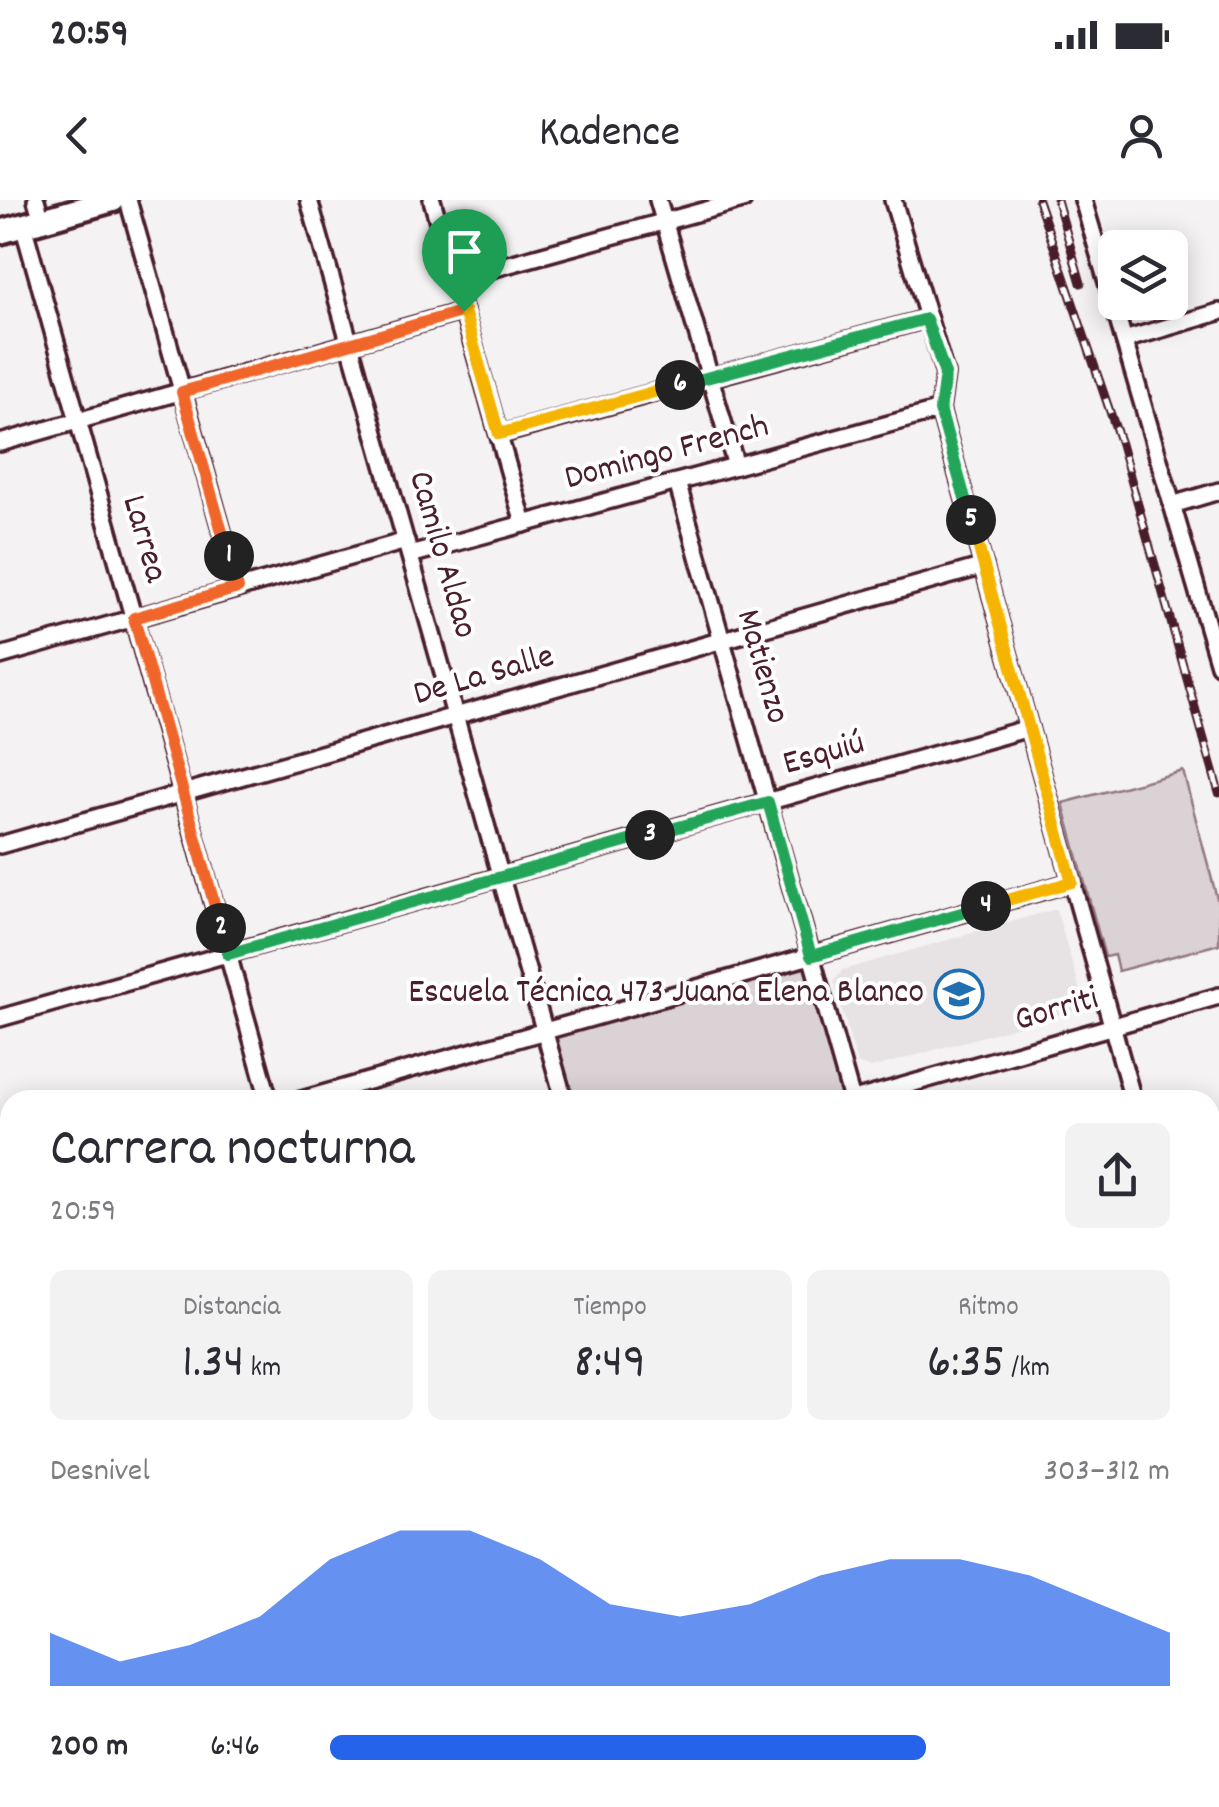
<!DOCTYPE html>
<html lang="es">
<head>
<meta charset="utf-8">
<style>
  body { margin:0; font-family:Dekko,sans-serif; background:#f2f2f3; color:#2b2b33; height:100vh; display:flex; flex-direction:column; font-size:38px; white-space:nowrap }
  * { box-sizing:border-box; margin:0 }
  p { font-size:32px; color:#7c7c81 }
  .icon { flex:none; width:55px; height:55px; fill:none; stroke:currentColor; stroke-width:2; stroke-linecap:round; stroke-linejoin:round }
  .map { position:relative; flex:1; overflow:hidden }
  .panel { position:absolute; left:0px; top:890px; width:1220px; height:718px; display:flex; flex-direction:column; background:#fff; border-radius:30px 30px 0 0; box-shadow:0 5px 25px #0003 }
  .panel>* { flex:none }
  .controls { position:absolute; left:1098px; top:30px; display:grid; gap:20px }
  .controls a { display:grid; place-items:center; width:90px; height:90px; border-radius:15px; background:#fff; box-shadow:0 5px 25px #0003; font-size:50px }
  .pin { position:absolute; display:grid; place-items:center; width:85px; height:85px; color:#fff; margin:-102px -42px; border-radius:50% 50% 50% 0; rotate:-45deg; box-shadow:0 0 10px #0007 }
  .pin .icon { rotate:45deg }
  .km { position:absolute; width:50px; height:50px; margin:-25px; border-radius:50%; background:#222; color:#fff; font-size:28px; line-height:50px; text-align:center }
  .round { display:grid; place-items:center; flex:none; width:105px; height:105px; border-radius:15px; background:#f2f2f3 }
  .overview { display:flex; align-items:center; justify-content:space-between; height:170px; padding:0 50px }
  h1 { font-size:55px; font-weight:600; line-height:75px }
  .metrics { display:grid; grid-template-columns:repeat(3,1fr); gap:15px; height:170px; padding:10px 50px }
  .metrics div { display:grid; align-content:center; border-radius:15px; background:#f2f2f3; text-align:center }
  .metrics b { font-size:50px; font-weight:600 }
  .metrics small { font-size:28px; font-weight:400 }
  .metrics p { font-size:28px }
  .chart { height:280px; padding:20px 50px }
  .chart p { display:flex; justify-content:space-between }
  .chart svg { width:100%; height:180px; margin-top:10px; fill:#2563eb; opacity:.7 }
  ul { padding:0 50px; list-style:none; font-size:32px }
  li { display:grid; grid-template-columns:160px 120px 1fr; align-items:center; height:75px }
  li i { height:25px; border-radius:12px; background:#2563eb }
  .status { display:flex; justify-content:space-between; align-items:center; height:70px; padding:0 50px; background:#fff; direction:ltr }
  .status svg { height:28px; fill:currentColor }
  header { display:flex; justify-content:space-between; align-items:center; height:130px; padding:0 50px; background:#fff; font-size:45px; font-weight:600 }
  .map>svg:first-child { display:block }
  .built { fill:#e7e2e3 }
  .green { fill:#dbd2d5; stroke:#927880; stroke-width:2.5 }
  .lines { fill:none; stroke-linecap:round; stroke-linejoin:round }
  .street-casing { stroke:#4a1f2b; stroke-width:22 }
  .secondary-casing { stroke:#4a1f2b; stroke-width:30 }
  .street { stroke:#fff; stroke-width:15 }
  .secondary { stroke:#fff; stroke-width:22 }
  .rail-casing { stroke:#4a1f2b; stroke-width:9 }
  .rail { stroke:#fff; stroke-width:5; stroke-dasharray:15; stroke-linecap:butt }
  .split-1-casing { stroke:#fff; stroke-width:20 }
  .split-2-casing { stroke:#fff; stroke-width:20 }
  .split-3-casing { stroke:#fff; stroke-width:20 }
  .split-4-casing { stroke:#fff; stroke-width:20 }
  .split-5-casing { stroke:#fff; stroke-width:20 }
  .split-6-casing { stroke:#fff; stroke-width:20 }
  .split-7-casing { stroke:#fff; stroke-width:20 }
  .split-1 { stroke:#f0652b; stroke-width:12 }
  .split-2 { stroke:#f0652b; stroke-width:12 }
  .split-3 { stroke:#22a559; stroke-width:12 }
  .split-4 { stroke:#22a559; stroke-width:12 }
  .split-5 { stroke:#f5b400; stroke-width:12 }
  .split-6 { stroke:#22a559; stroke-width:12 }
  .split-7 { stroke:#f5b400; stroke-width:12 }
  .labels { text-anchor:middle; dominant-baseline:central; stroke-width:8; stroke-linejoin:round; paint-order:stroke }
  .street-label { font-size:35px; fill:#4a1f2b; stroke:#fff }
  .poi-label { font-size:35px; fill:#4a1f2b; stroke:#fff; text-anchor:end }
</style>
</head>
<body>
<div class="status"><b>20:59</b><svg viewBox="0 0 49 12"><path d="M0 12V9h3v3zM5 12V6h3v6zM10 12V3h3v9zM15 12V0h3v12zM26 1h20v11H26zM47 4h2v5h-2z"/></svg></div>
<header><svg class="icon" aria-label="back" viewBox="0 0 24 24"><path d="M15 5l-7 7 7 7"/></svg>Kadence<svg class="icon" aria-label="person" viewBox="0 0 24 24"><circle cx="12" cy="8" r="4"/><path d="M4 21q1-7 8-7t8 7"/></svg></header>
<div class="map">
<svg width="1219" height="1607" viewBox="0 0 1219 1607">
  <rect width="100%" height="100%" fill="#f4f2f2"/>
  <filter id="ink" filterUnits="userSpaceOnUse"><feTurbulence type="fractalNoise" baseFrequency=".01" numOctaves="2"/><feDisplacementMap in="SourceGraphic" scale="20" xChannelSelector="R" yChannelSelector="G"/><feConvolveMatrix kernelMatrix="1 2 1 2 8 2 1 2 1" color-interpolation-filters="sRGB"/></filter>
  <g filter="url(#ink)">
    <!-- built -->
    <path class="built" d="M1056 709 1085 807 871 868 857 863 834 781 843 770Z"/>
    <!-- green -->
    <g class="green">
      <path d="M1183 571 1219 706V744L1118 771 1114 755 1105 757 1063 603Z"/>
      <path d="M811 756 852 900H564L545 831Z"/>
      <path d="M196 1598H453L456 1607H198Z"/>
    </g>
    <g class="lines">
      <!-- street casing -->
      <g class="street-casing">
        <g id="street">
          <path d="M36 0 42 20"/>
          <path d="M128 0 238 388"/>
          <path d="M309 0 564 900"/>
          <path d="M432 0 524 324"/>
          <path d="M658 0 736 266"/>
          <path d="M893 0 945 174 940 210 1133 900"/>
          <path d="M1083 0 1219 465"/>
          <path d="M23 25 269 900"/>
          <path d="M455 79 743 0"/>
          <path d="M1124 140 1219 112"/>
          <path d="M499 235 926 119"/>
          <path d="M0 243 464 111"/>
          <path d="M677 282 852 900"/>
          <path d="M1172 305 1219 291"/>
          <path d="M410 355 940 210"/>
          <path d="M0 456 406 341"/>
          <path d="M0 645 984 366"/>
          <path d="M0 818 1029 528"/>
          <path d="M301 900 1072 682"/>
          <path d="M854 900 1219 796"/>
          <path d="M0 965 10 1000"/>
          <path d="M1210 1086 1219 1084"/>
          <path d="M0 1143 10 1140"/>
          <path d="M1210 1170 1219 1201"/>
          <path d="M1210 1215 1219 1212"/>
          <path d="M0 1289 10 1286"/>
          <path d="M0 1434 10 1431"/>
          <path d="M1210 1455 1219 1452"/>
          <path d="M0 1583 10 1581"/>
          <path d="M35 1598 38 1607"/>
          <path d="M180 1598 183 1607"/>
          <path d="M466 1598 469 1607"/>
          <path d="M614 1598 617 1607"/>
          <path d="M762 1598 765 1607"/>
          <path d="M906 1598 908 1607"/>
          <path d="M1050 1598 1052 1607"/>
        </g>
      </g>
      <!-- secondary casing -->
      <g class="secondary-casing">
        <path id="secondary" d="M0 32 113 0"/>
      </g>
      <!-- street -->
      <use href="#street" class="street"/>
      <!-- secondary -->
      <use href="#secondary" class="secondary"/>
      <!-- rail casing -->
      <g class="rail-casing">
        <g id="rail">
          <path d="M1038 0 1121 244 1219 593"/>
          <path d="M1057 0 1081 83"/>
        </g>
      </g>
      <!-- rail -->
      <use href="#rail" class="rail"/>
    </g>
  </g>
  <g class="lines" filter="url(#ink)">
    <!-- split-1 casing -->
    <g class="split-1-casing">
      <path id="split-1" d="M229 356 182 192 464 111"/>
    </g>
    <!-- split-2 casing -->
    <g class="split-2-casing">
      <path id="split-2" d="M221 728 134 418 238 388 229 356"/>
    </g>
    <!-- split-3 casing -->
    <g class="split-3-casing">
      <path id="split-3" d="M221 728 228 754 650 635"/>
    </g>
    <!-- split-4 casing -->
    <g class="split-4-casing">
      <path id="split-4" d="M650 635 768 602 811 756 986 706"/>
    </g>
    <!-- split-5 casing -->
    <g class="split-5-casing">
      <path id="split-5" d="M971 320 1072 682 986 706"/>
    </g>
    <!-- split-6 casing -->
    <g class="split-6-casing">
      <path id="split-6" d="M680 185 926 119 945 174 940 210 971 320"/>
    </g>
    <!-- split-7 casing -->
    <g class="split-7-casing">
      <path id="split-7" d="M464 111 499 234 680 185"/>
    </g>
    <!-- split-1 -->
    <use href="#split-1" class="split-1"/>
    <!-- split-2 -->
    <use href="#split-2" class="split-2"/>
    <!-- split-3 -->
    <use href="#split-3" class="split-3"/>
    <!-- split-4 -->
    <use href="#split-4" class="split-4"/>
    <!-- split-5 -->
    <use href="#split-5" class="split-5"/>
    <!-- split-6 -->
    <use href="#split-6" class="split-6"/>
    <!-- split-7 -->
    <use href="#split-7" class="split-7"/>
  </g>
  <!-- icons -->
  <defs>
    <g id="school-ring" transform="scale(2.5)"><circle r="9.5" fill="#fff" stroke="#1f6fb2" stroke-width="1.5"/><path d="M0-5L7-2L0 1L-7-2ZM-4 1L0 2.5L4 1V4Q0 6-4 4Z" fill="#1f6fb2"/></g>
  </defs>
  <g fill-rule="evenodd">
    <use href="#school-ring" x="959" y="794"/>
  </g>
  <g class="labels">
    <!-- street labels -->
    <g class="street-label">
      <text transform="translate(667 254) rotate(-15)">Domingo French</text>
      <text transform="translate(143 339) rotate(74)">Larrea</text>
      <text transform="translate(441 355) rotate(74)">Camilo Aldao</text>
      <text transform="translate(761 467) rotate(74)">Matienzo</text>
      <text transform="translate(484 477) rotate(-16)">De La Salle</text>
      <text transform="translate(824 555) rotate(-16)">Esquiú</text>
      <text transform="translate(1057 811) rotate(-16)">Gorriti</text>
    </g>
    <!-- poi labels -->
    <g class="poi-label">
      <text x="924" y="794">Escuela Técnica 473 Juana Elena Blanco</text>
    </g>
  </g>
</svg>
<div class="controls">
<a><svg class="icon" aria-label="layers" viewBox="0 0 24 24"><path d="M12 4l9 5-9 5-9-5zM3 14l9 5 9-5"/></svg></a>
</div>
<div class="pin" style="left:464px;top:111px;background:#1e9e55"><svg class="icon" aria-label="arrive" viewBox="0 0 24 24"><path d="M6 21V4h12l-3 4 3 4H6"/></svg></div>
<b class="km" style="left:229px;top:356px">1</b>
<b class="km" style="left:221px;top:728px">2</b>
<b class="km" style="left:650px;top:635px">3</b>
<b class="km" style="left:986px;top:706px">4</b>
<b class="km" style="left:971px;top:320px">5</b>
<b class="km" style="left:680px;top:185px">6</b>
<section class="panel">
<div class="overview"><div><h1>Carrera nocturna</h1><p>20:59</p></div><a class="round"><svg class="icon" aria-label="share" viewBox="0 0 24 24"><path d="M12 15V3M7 8l5-5 5 5M5 13v7h14v-7"/></svg></a></div>
<div class="metrics">
<div><p>Distancia</p><b>1.34<small> km</small></b></div>
<div><p>Tiempo</p><b>8:49</b></div>
<div><p>Ritmo</p><b>6:35<small> /km</small></b></div>
</div>
<div class="chart"><p><span>Desnivel</span>303–312 m</p>
<svg viewBox="0 0 160 44" preserveAspectRatio="none"><path d="M0 44V31L10 38L20 34L30 27L40 13L50 6L60 6L70 13L80 24L90 27L100 24L110 17L120 13L130 13L140 17L150 24L160 31V44z"/></svg>
</div>
<ul>
<li><b>200 m</b>6:46<i style="width:71%"></i></li>
</ul>
</section>
</div>
</body>
</html>
